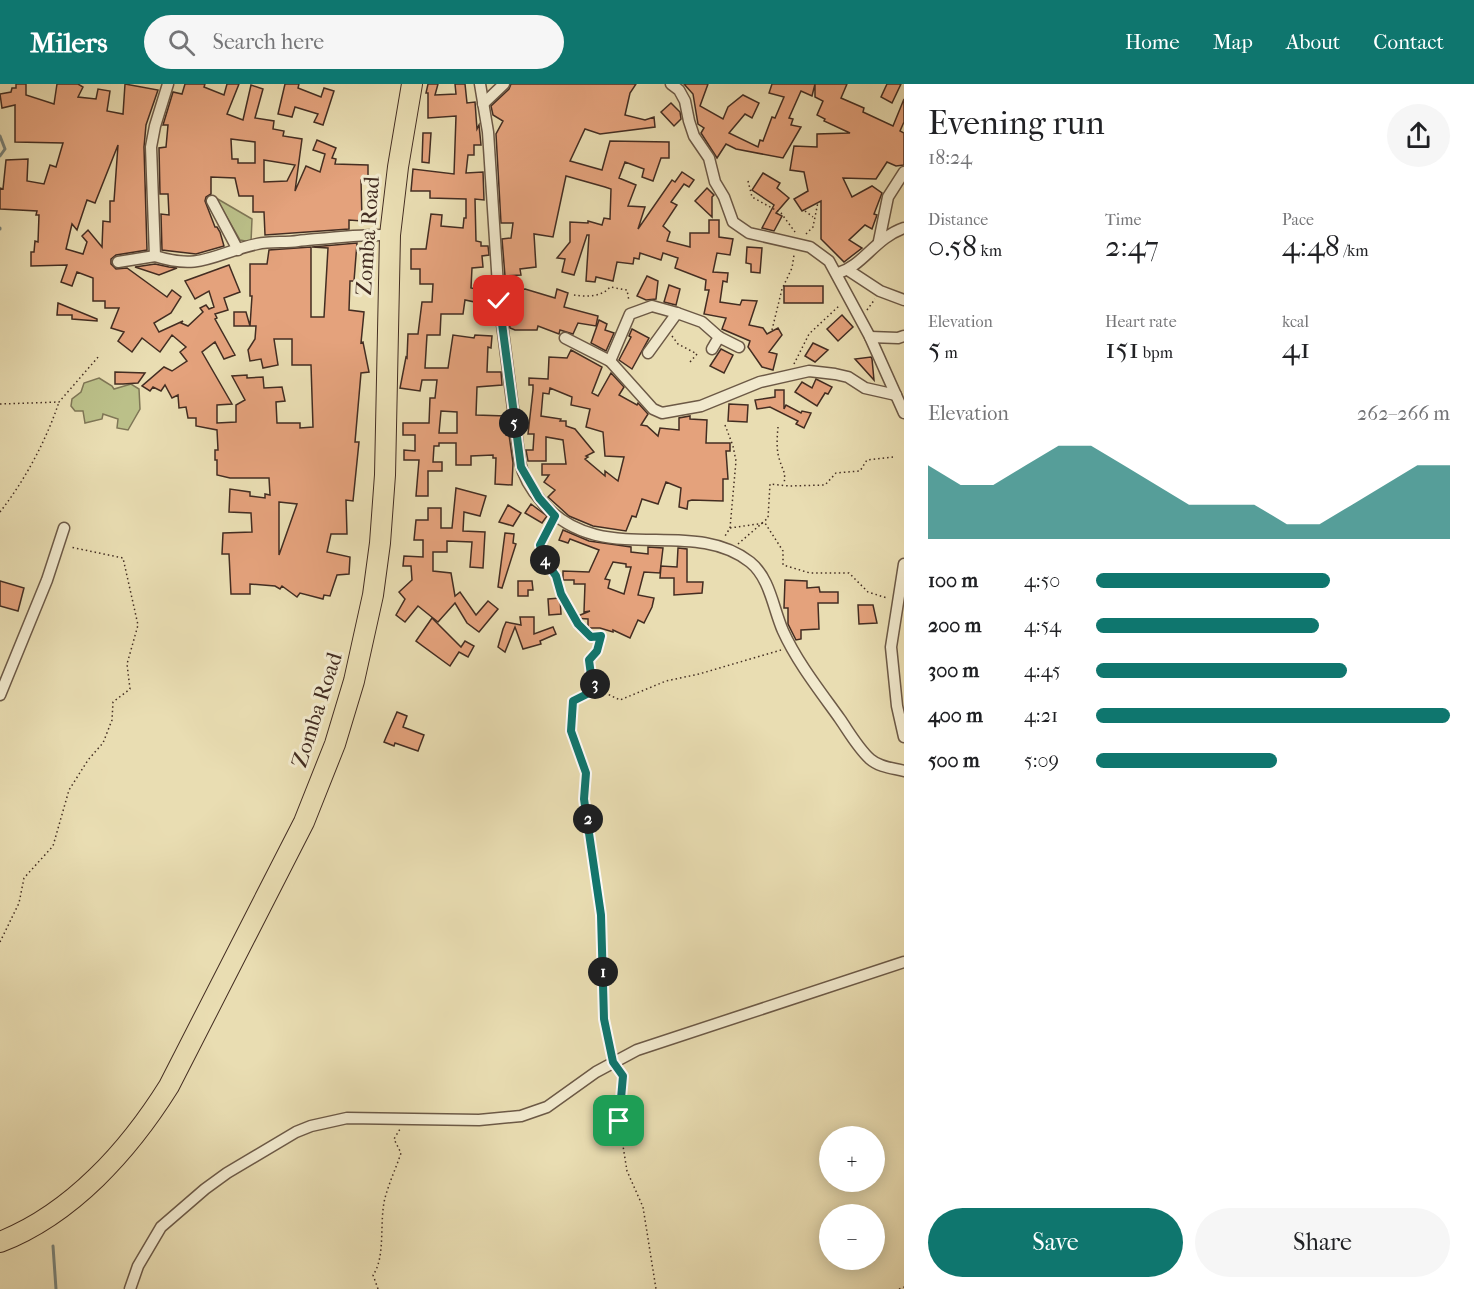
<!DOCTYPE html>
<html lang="en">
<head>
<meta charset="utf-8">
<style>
  body { margin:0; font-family:"IM FELL French Canon",serif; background:#f6f6f6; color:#202124; height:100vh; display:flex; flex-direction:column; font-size:22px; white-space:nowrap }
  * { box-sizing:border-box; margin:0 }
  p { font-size:20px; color:#757577 }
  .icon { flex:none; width:33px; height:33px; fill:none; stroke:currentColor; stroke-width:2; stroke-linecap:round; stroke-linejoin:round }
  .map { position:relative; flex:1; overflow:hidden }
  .side { display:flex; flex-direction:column; background:#fff; width:570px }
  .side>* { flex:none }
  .buttons { position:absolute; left:819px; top:1042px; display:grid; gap:12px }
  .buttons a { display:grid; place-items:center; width:66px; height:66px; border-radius:50%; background:#fff; box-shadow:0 3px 15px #0003; font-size:30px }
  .pin { position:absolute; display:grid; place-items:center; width:51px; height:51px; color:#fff; margin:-26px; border-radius:12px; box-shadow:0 3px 9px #0006 }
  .km { position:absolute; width:30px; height:30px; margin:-15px; border-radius:50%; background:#222; color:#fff; font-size:16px; line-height:30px; text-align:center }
  .round { display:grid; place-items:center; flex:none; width:63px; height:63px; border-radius:32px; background:#f6f6f6 }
  .summary { display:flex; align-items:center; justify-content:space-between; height:102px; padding:0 24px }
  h1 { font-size:33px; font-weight:600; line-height:45px }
  .figures { display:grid; grid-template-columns:repeat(3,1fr); gap:9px; height:102px; padding:6px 24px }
  .figures div { display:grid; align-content:center }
  .figures b { font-size:30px; font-weight:600 }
  .figures small { font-size:16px; font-weight:400 }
  .figures p { font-size:16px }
  .chart { height:168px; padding:12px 24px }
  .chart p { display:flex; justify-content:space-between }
  .chart svg { width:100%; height:108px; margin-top:6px; fill:#0f766e; opacity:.7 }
  .cta { display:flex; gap:12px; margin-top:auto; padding:12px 24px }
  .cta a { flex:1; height:69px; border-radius:36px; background:#0f766e; color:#fff; font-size:24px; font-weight:600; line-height:69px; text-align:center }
  .cta a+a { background:#f6f6f6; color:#202124 }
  ul { padding:0 24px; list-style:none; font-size:20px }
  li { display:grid; grid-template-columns:96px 72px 1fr; align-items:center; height:45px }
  li i { height:15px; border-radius:8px; background:#0f766e }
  header { display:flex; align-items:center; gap:36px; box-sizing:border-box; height:84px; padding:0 30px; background:#0f766e; color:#fff }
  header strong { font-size:28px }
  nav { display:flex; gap:33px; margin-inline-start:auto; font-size:21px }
  .search { width:420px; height:54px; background:#f6f6f6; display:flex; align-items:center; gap:15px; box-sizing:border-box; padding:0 21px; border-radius:33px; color:#757577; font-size:22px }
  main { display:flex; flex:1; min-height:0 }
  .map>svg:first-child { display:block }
  .green { fill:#bbc089; stroke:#7f7656; stroke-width:1.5 }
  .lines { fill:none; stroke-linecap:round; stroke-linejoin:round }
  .stream { stroke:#77827a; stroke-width:3 }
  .building { fill:#e4a27c; stroke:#432d22; stroke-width:1.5; fill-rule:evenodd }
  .street-casing { stroke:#6c5946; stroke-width:13 }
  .highway-casing { stroke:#432d22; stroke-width:22 }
  .path { stroke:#432d22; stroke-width:1.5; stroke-dasharray:1.5 3; stroke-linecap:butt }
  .street { stroke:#f1e9cd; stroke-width:10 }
  .highway { stroke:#e9ddb2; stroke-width:20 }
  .route-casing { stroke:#fff; stroke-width:12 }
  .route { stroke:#0f766e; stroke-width:8 }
  .labels { text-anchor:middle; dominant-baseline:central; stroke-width:6; stroke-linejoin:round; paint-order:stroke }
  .street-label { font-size:22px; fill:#432d22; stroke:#f1e9cd }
</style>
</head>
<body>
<header>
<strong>Milers</strong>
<div class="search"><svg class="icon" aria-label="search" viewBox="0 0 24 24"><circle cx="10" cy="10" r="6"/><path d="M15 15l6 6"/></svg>Search here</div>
<nav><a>Home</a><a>Map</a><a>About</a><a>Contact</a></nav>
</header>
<main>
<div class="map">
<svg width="904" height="1205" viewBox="0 0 904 1205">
  <rect width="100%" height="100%" fill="#e9ddb2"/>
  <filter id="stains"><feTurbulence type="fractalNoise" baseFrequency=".00333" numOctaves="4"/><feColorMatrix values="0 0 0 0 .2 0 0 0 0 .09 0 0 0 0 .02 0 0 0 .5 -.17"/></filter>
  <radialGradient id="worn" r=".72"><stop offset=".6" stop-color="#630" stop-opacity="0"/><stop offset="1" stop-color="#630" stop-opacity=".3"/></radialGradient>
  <!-- green -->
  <g class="green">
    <path d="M216 114 252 135 251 158 240 156Z"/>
    <path d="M99 294 112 302 114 305 131 300 139 305 140 325 128 346 117 344 118 335 103 330 102 335 85 339 83 327H75L71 322 72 315 81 308 84 299Z"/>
  </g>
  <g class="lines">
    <!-- stream -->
    <g class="stream">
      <path d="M0 52 5 65 0 72"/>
      <path d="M0 144V145"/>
      <path d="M53 1162 56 1205"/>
    </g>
  </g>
  <!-- building -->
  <g class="building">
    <path d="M16 0H26V11L54 20 57 0H78L83 3 78 13 96 15 98 5 110 7 107 27 123 30 125 0 158 6 146 41 144 63 147 166 116 171 111 175V180L116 185 127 184 167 213 172 206 181 213 171 229 154 239 159 248 183 237 181 239 188 242 203 228 200 224 206 221 209 225 214 223 209 207 195 215 185 197 229 181 240 208 224 214 228 226 215 230 217 234 215 235 235 271 224 275 215 258 202 268 232 320 217 321V339L236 338V321L245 316 232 292 247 291V294L263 293 264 304 282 303 285 317 276 318 277 339H300V344L313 343 311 281H292V255H274L278 281 263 284 261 275 250 277 248 266 255 255 256 242H234V228H246L250 242 252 212H250V180H267L269 166 311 163V233H324L328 164 312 163 357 159 354 197H350L349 226 364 228 361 259 363 258 369 288 361 289 355 358H359L353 417 346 416 347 450H331L327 468 350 473 349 490 337 491 330 512 324 511 323 515 300 509 297 513 282 502 280 505 275 502 250 500V510H231L229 470H222L223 449 252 448 251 429 229 428 230 405 250 408V412L265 414V410L270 411 269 394H230L217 391V376H215V366H218L217 346 196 342V334H188L186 323 179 324 178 311 172 314 165 301 161 307 153 303 150 307 142 302 164 283 172 287 187 277 180 268 186 263 172 251 160 268 142 254 132 268 118 257 124 248 111 244 119 224H105V217H93V194L77 188 72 202 61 198 67 181 31 182V168H34L35 157 38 158 39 131H36L37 127 0 125V104L3 105 6 76 28 75 27 97 44 100 50 81 56 83 63 59 15 58V21L2 24 0 10 11 8 12 4H16ZM118 61 114 117H110V138L103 137 102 163 88 146 82 152 87 158 83 170 66 165 72 140 77 146 87 116 95 119ZM279 418 297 420 279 471Z"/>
    <path d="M185 0H205L204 3 224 11 227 0H239L227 30 243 36 251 1 263 5 255 34 274 37 273 45 284 47 283 52 302 55 295 107 306 82 320 88 325 70 313 66 317 56 336 64 332 74 336 75 335 80 368 81V96H361L362 137 349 136V145L265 151 264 128H253V112H239L235 94 211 93V110L206 113 205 117 215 143H217L220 148 224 162 196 170 162 166 161 130 169 131 168 110H160L159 64 166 63 168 41H163L173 8 182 10ZM231 55 255 58V79H238V75H232ZM264 76 295 81 287 97 264 98Z"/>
    <path d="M285 0H299L298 4 321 13 324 4 334 7 323 41 314 38 318 30 295 23 292 33 278 30Z"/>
    <path d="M428 0H438L435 11 456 10 455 0H465L467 19 475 18 477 45 479 41 481 61H474V71H468L466 89 483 88 484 116 475 115 476 157 481 158V162H488L489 171 482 172 483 183 472 184 471 204 491 208V211L489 221 465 216 463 230H441L440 251H427L425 284H448L453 251 474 254 475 251 492 252 491 264 488 263 487 288H501L502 301 477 303 476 331 506 332V351H509L513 379 512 401 495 400 496 374H493V371L471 372V381H456V359H439V362H434L433 378H442V387H428V412H416L419 376H404V366L415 367V351H403V339H429L430 314H435L437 296H422L420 307 400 304 406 273 407 274 408 250H418L422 218H432L433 200H420V185H411V165H426L431 130 442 131 441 142 463 144 464 134H466V115L430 114V107H411L413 85 454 90 456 32 428 34V9H426ZM441 327 457 328V349H439Z"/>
    <path d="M511 0H636L630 9 625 31 645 36 654 33 655 43 600 50 585 45 570 77 602 86 610 57 669 58V74H661L653 97 642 93 644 85 625 78 619 94 636 101 628 122 645 123 638 145 672 96 675 98 682 88 694 96 689 103 684 100 671 118 677 121 663 142 670 148 667 157 690 163V149H709V136H719V153L733 155 730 171 717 169 713 188 728 189 727 198 723 197 720 218 740 221 742 216 757 217 749 241 763 244 767 250 778 244 782 251 769 268 777 270 773 286 762 283 748 263 750 257 722 245 726 234 704 230 709 206H705L706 196 675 184 678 174 663 169 661 176 640 169 639 175 634 174 633 180 617 178 613 197 596 193 595 198 586 197 589 151H587L574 191 562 188 565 175 557 174 570 158V138L588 139V137L602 141 604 134 610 135 611 105 605 103 566 92 553 153 534 150 536 183 520 185 521 191 505 192 502 155 511 154 513 139H501L496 50 503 37 493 31 491 22 509 5Z"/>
    <path d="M684 0H708L700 22 723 35 728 23 743 11 759 19 752 34 745 30 729 49 758 63 760 56 763 57 772 33 775 34 784 13 769 9 772 0H847L841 14 864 24 863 28 893 42 904 15V38L900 47 904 49V81L896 82 887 78 876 95 843 94 852 113 872 102 882 109 874 130 877 131 872 145 865 141 849 156 862 164 844 178 821 155V117L802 127 794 115 808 107 804 88 790 86 794 62 817 63V50L850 49 824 37 825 35 817 31 823 17 815 13V0L812 12 801 7 789 34 793 35 791 41 801 43 783 74 736 65 726 60 717 74 701 49 704 44 698 40 693 10Z"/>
    <path d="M887 0H901L892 19 881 13Z"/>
    <path d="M671 19 680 28 681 35 674 42 661 28Z"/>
    <path d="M423 49H431L429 79 422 78Z"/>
    <path d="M763 89 780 99 777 104 789 114 776 129 782 132 774 147 762 144 774 121 752 106Z"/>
    <path d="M707 104 714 111 712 113V133L695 117Z"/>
    <path d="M747 163 762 164 760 189 751 188V180L746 179Z"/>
    <path d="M155 180 169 183 177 184 159 191 135 183Z"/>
    <path d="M647 192 658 197 656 215 646 216 637 212Z"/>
    <path d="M669 201 680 205 676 221 664 218Z"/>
    <rect x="784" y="202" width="39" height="17"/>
    <path d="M525 205 555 214 557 205 568 209 564 223 598 232 596 242 578 239 573 250 560 246 559 250 538 242 537 246H515L510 244 506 209Z"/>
    <path d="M58 219 97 235V237L72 235V231H57Z"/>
    <path d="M842 231 853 243 838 257 827 245Z"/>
    <path d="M599 236 607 240 605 246 614 249 606 267 591 259Z"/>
    <path d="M632 245 649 254 632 285 619 276 631 253 629 252Z"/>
    <path d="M813 259 828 266 815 278 805 272Z"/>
    <path d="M721 265 733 271 724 289 710 282Z"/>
    <path d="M571 266 602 283 592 309 598 312 611 289 624 303 619 311 637 321 638 319 648 330 641 341 647 342 658 352 660 344 679 346V334L690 332V335L707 336 706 359H730V367H726L728 395H723V417L692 416 688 417 687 425 679 423 681 404 666 398 658 420 642 415 636 433 632 432 626 447 593 442 569 432 548 413 555 406 544 398 549 391H542V380H566L563 356 546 353V377H528L526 366H533L534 350H528L533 306V301H529V294L548 295 549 273 567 274ZM550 304 572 313 571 321 590 325 586 343 603 348 605 372 624 373 618 397 605 387V392L585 375 588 373 586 372 594 368 575 345 566 342V337H560L561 335 541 332 543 309 549 310Z"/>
    <path d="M871 273 872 275 874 296 855 275Z"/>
    <path d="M115 288 145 289 138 299 123 300H115Z"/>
    <path d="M816 295 832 303 828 310 825 309 817 322 795 308 802 298 812 304Z"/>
    <path d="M775 306H784V325L786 321 801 329 802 327 811 329 804 344 796 340 798 337 770 323 757 325 755 316 775 313Z"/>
    <path d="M729 320 748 321 747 338 728 337Z"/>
    <path d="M456 404 486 412 480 432 464 428 463 447 485 448 483 484 470 483 472 458 447 457V468H433V487L451 489 455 512 460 508 476 531 488 517 498 525 479 548 467 539 455 519 438 538 418 522 405 538 396 531 405 515 399 508 412 496 411 482H403L404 472 423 473V456H414L416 436H428V424H441V444H452Z"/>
    <path d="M531 420 547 432 542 439 525 429Z"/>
    <path d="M508 421 521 429 513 442 499 438Z"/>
    <path d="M563 446 589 457 631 463V468L648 470V463L663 464 660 489 644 488 638 511 654 514 652 523 644 539 638 536 630 554 613 546V548L600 544H588V535L573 534 590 527 584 528 585 500H574V496H563V487L589 488 599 466 570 455 568 459 559 456ZM613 478 626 480V483H631L624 510 608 504 610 496 605 495Z"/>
    <path d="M505 449 514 450 513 459 516 460 502 504 498 503Z"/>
    <path d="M678 464 687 465V498H703L702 509 674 511V494H660L661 482 677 483Z"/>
    <path d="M785 496 807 497V504L819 503 820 508H838V519H818L819 545 801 546V555L796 556 788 540V524H784Z"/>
    <path d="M0 497 24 504 18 527 0 522Z"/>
    <path d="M518 497H532L533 506H528V512H518Z"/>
    <path d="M560 514 561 530 549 531 548 515Z"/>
    <path d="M858 521H873L877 539 859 540Z"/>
    <path d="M520 533H534V550L553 543 556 550 540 557 541 560 523 565 515 543 505 568 498 563 503 545 506 538 521 541Z"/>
    <path d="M432 534 461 563 465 557 474 562 468 573 459 568 450 582 416 557Z"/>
    <path d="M397 628 407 632 403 643 424 651 418 667 395 659 394 662 384 658Z"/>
  </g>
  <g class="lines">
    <!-- street casing -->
    <g class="street-casing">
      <g id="street">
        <path d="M168 0 155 42 151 63 155 172C201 187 215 169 257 160 271 157 285 159 298 157 329 154 359 150 390 151"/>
        <path d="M480 0 488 48 499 217 520 378C523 392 532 407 542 418 600 486 690 431 750 478 770 494 773 524 783 547 797 578 820 607 840 635 849 648 858 664 870 675 879 683 892 684 904 687"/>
        <path d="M671 0 679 6 685 17 689 37 694 52 709 74 715 98 724 113 733 138 749 149 810 163 829 177 870 253 904 329"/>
        <path d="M483 20 504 0"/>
        <path d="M212 117 238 166"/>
        <path d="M879 157 888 113 904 88"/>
        <path d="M118 178 155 172"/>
        <path d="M848 186 880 207 904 216"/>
        <path d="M838 189C863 182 875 154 904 144"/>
        <path d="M719 253 739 263"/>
        <path d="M870 253 898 254 904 252"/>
        <path d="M565 254 610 277 653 325 662 329 701 322 760 298 809 287 835 290 848 293 865 304 896 311"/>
        <path d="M648 269 677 229 702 238 719 253 712 265"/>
        <path d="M610 277 630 230 652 222 677 229"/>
        <path d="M904 480 891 563 897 622 904 653"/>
        <path d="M0 611 47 496 64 444"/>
        <path d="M130 1205 138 1182 161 1143 205 1105 227 1089 296 1048 311 1042 347 1034 479 1036 521 1032 547 1023 596 988 637 966 904 878"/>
      </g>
    </g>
    <!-- highway casing -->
    <g class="highway-casing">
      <path id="highway" d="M0 1158C72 1130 129 1066 169 1002L304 738 335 660 354 597 373 511 380 459 385 391 390 151 398 83 412 0"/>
    </g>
    <!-- path -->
    <g class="path">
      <path d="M748 97 752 113 781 129 795 148"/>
      <path d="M805 127 813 133"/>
      <path d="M806 150 813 143 818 118"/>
      <path d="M574 211C586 213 602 213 610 203L627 206 629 217"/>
      <path d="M867 226 875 215"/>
      <path d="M772 246 782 205 792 184 794 171"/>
      <path d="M672 252 678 260 697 270 690 278"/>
      <path d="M794 280 809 250 840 221"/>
      <path d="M0 320 59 318 99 272"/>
      <path d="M725 341 733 362 736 377 730 444 725 452"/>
      <path d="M778 343C777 354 776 367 780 377 783 388 786 387 784 400"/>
      <path d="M0 428C25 396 46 357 59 318"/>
      <path d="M551 440 540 461 545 476 556 492 561 510 578 540 591 553 601 552 597 567 589 576 591 591 597 605 620 616 666 597 699 590 781 566"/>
      <path d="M730 444 765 439 783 467V481L810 489H849L868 508 887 514"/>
      <path d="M738 460 768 434 770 400 789 402 825 401 836 389 860 387 867 376 893 373"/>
      <path d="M597 605 573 617 571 647 586 689 584 715 601 831 604 935 611 968"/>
      <path d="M0 858 19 819 24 794 53 762 69 706 88 676 103 659 112 636 113 618 130 605 127 580 138 541 123 474 70 463"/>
      <path d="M620 989 623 992 619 1037 627 1087 643 1123 656 1205"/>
      <path d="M378 1205 373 1191C386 1173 379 1137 385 1114 389 1099 396 1084 401 1069L394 1055 400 1045"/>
      <path d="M899 1205 904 1203"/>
    </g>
    <!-- street -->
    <use href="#street" class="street"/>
    <!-- highway -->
    <use href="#highway" class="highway"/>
  </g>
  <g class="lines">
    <!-- route casing -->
    <g class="route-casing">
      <path id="route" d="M499 217 521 383 539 414 555 432 540 461 545 476 556 492 561 510 578 540 591 553 601 552 597 567 589 576 591 591 597 605 573 617 571 647 586 689 584 715 601 831 604 935 613 978 623 992 619 1037"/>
    </g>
    <!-- route -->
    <use href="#route" class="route"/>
  </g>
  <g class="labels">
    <!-- street labels -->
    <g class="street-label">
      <text transform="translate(368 152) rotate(-86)">Zomba Road</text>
      <text transform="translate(317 626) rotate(-72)">Zomba Road</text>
    </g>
  </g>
  <rect width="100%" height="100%" filter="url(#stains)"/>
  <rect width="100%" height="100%" fill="url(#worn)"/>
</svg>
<div class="buttons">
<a>+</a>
<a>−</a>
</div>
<div class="pin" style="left:619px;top:1037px;background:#1e9e55"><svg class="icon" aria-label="arrive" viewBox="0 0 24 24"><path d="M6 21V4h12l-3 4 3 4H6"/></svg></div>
<div class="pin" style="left:499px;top:217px;background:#d93025"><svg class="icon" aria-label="check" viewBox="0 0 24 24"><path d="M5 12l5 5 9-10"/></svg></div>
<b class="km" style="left:603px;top:888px">1</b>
<b class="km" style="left:588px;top:735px">2</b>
<b class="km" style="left:595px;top:600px">3</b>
<b class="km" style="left:545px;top:476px">4</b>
<b class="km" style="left:514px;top:339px">5</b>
</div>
<section class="side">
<div class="summary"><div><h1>Evening run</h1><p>18:24</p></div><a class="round"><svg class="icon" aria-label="share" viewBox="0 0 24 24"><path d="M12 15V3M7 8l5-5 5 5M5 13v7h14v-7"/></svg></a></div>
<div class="figures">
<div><p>Distance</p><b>0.58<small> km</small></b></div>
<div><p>Time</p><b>2:47</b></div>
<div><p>Pace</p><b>4:48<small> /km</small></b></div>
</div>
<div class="figures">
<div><p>Elevation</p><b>5<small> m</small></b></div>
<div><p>Heart rate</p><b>151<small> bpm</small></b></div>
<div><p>kcal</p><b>41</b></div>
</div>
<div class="chart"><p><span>Elevation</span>262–266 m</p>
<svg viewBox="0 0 160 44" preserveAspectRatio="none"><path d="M0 44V14L10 22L20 22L30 14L40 6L50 6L60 14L70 22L80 30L90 30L100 30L110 38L120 38L130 30L140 22L150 14L160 14V44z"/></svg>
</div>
<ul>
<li><b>100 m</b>4:50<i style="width:66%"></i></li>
<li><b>200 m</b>4:54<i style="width:63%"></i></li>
<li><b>300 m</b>4:45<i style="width:71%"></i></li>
<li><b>400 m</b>4:21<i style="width:100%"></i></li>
<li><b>500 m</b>5:09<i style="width:51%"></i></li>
</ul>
<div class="cta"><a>Save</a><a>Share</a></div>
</section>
</main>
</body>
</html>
